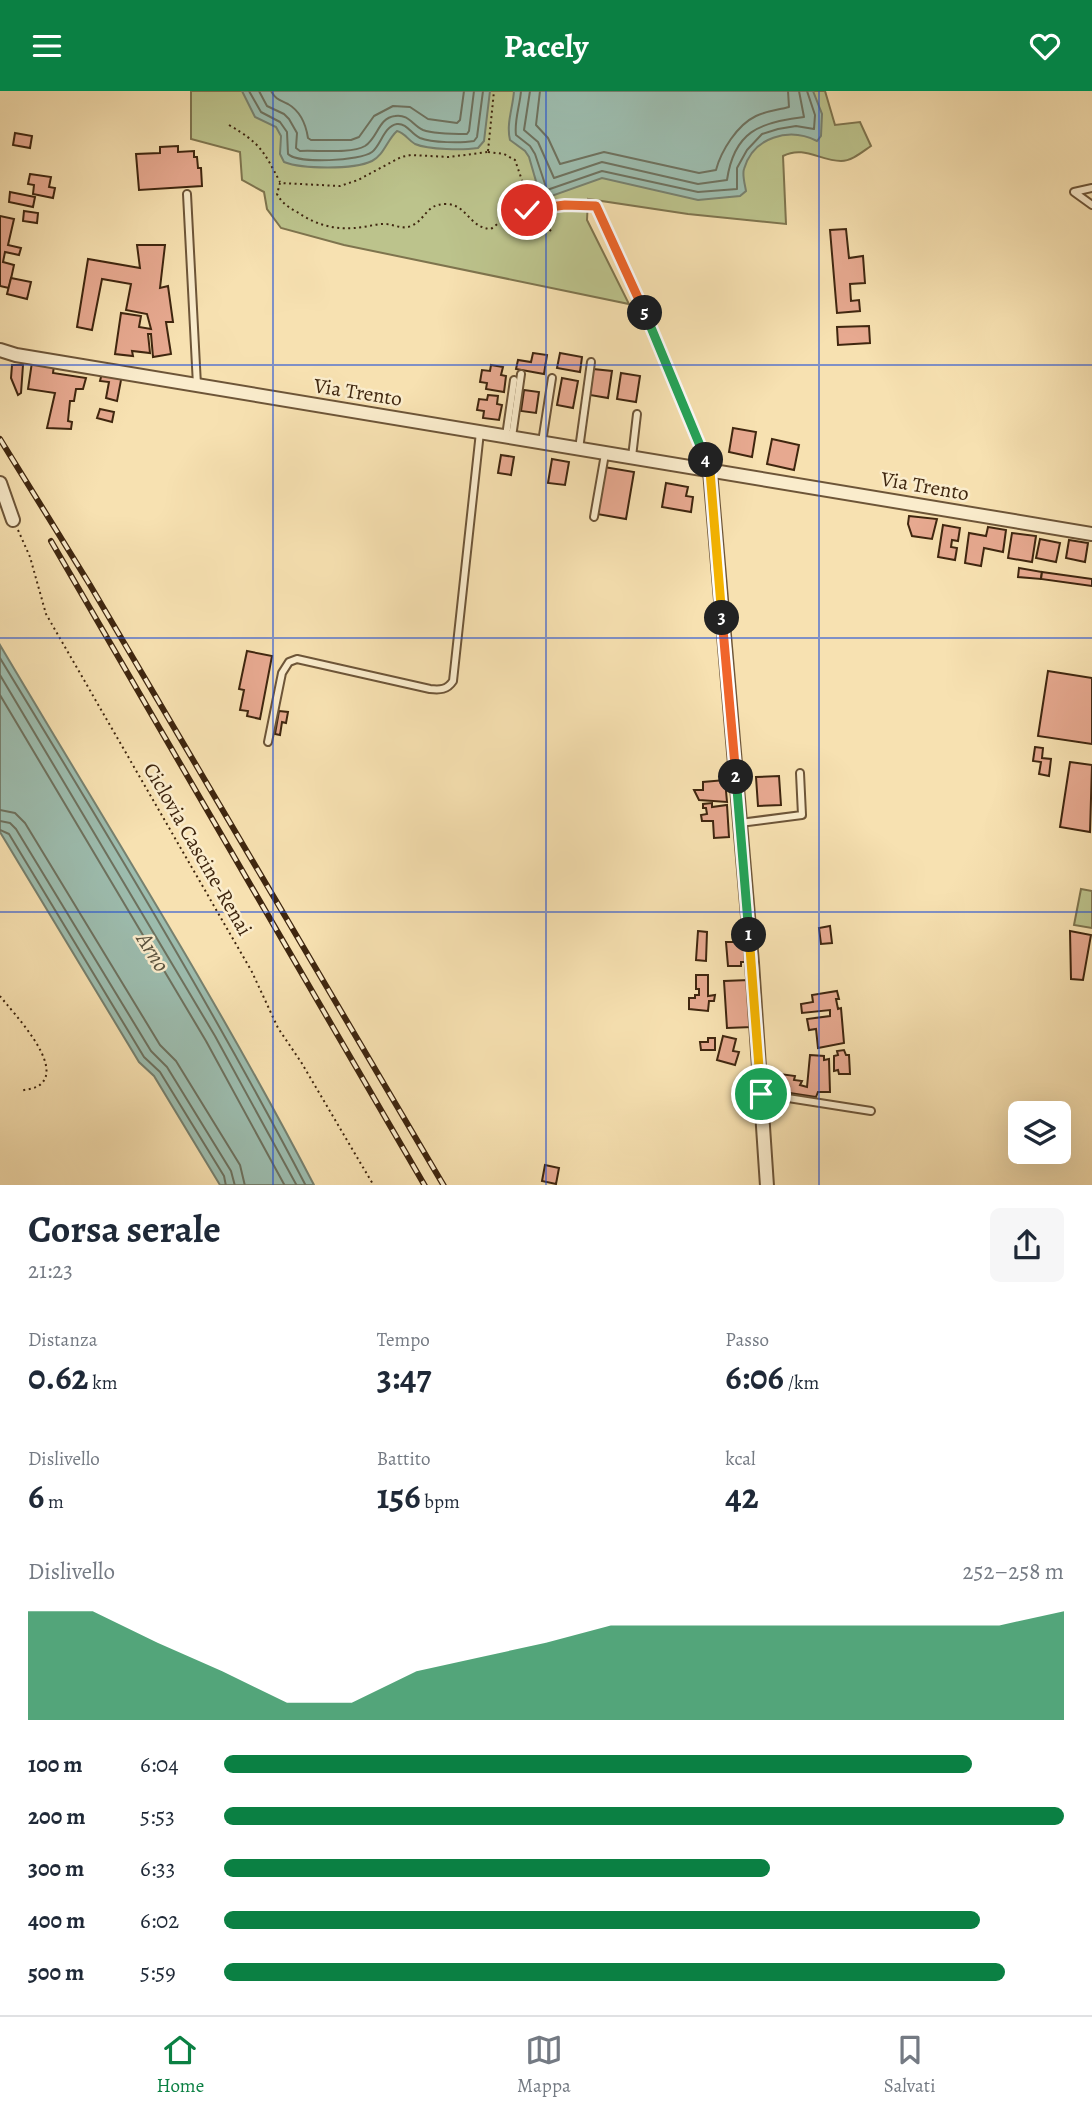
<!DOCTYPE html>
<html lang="it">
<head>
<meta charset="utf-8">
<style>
  body { margin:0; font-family:Alegreya,serif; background:#f6f6f7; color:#1f2937; height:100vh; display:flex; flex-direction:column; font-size:26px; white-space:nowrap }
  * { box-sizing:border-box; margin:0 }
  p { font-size:23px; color:#747a83 }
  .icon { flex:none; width:38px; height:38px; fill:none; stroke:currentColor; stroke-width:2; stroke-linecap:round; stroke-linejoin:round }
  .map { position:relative; height:1094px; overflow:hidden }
  .sheet { display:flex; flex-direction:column; background:#fff; flex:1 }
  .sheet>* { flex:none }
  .buttons { position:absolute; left:1008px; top:1010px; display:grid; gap:14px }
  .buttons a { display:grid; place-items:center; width:63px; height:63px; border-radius:10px; background:#fff; box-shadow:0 7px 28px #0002; font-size:35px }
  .pin { position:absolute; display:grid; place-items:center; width:60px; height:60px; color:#fff; margin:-30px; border:4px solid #fff; border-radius:50%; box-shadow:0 2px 7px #0007 }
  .km { position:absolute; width:35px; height:35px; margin:-18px; border-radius:50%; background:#222; color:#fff; font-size:19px; line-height:35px; text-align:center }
  .round { display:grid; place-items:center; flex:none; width:74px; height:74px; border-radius:10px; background:#f6f6f7 }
  .summary { display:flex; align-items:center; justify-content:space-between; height:119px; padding:0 28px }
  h1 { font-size:38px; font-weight:600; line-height:52px }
  .stats { display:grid; grid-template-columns:repeat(3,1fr); gap:10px; height:119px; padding:7px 28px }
  .stats div { display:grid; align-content:center }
  .stats b { font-size:35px; font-weight:600 }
  .stats small { font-size:19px; font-weight:400 }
  .stats p { font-size:19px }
  .chart { height:196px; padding:14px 28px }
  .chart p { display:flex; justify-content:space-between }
  .chart svg { width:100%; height:126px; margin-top:7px; fill:#0b8043; opacity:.7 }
  ul { padding:0 28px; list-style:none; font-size:23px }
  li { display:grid; grid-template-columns:112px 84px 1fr; align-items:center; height:52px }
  li i { height:18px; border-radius:9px; background:#0b8043 }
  header { display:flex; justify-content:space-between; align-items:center; height:91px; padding:0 28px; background:#0b8043; color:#fff; font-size:32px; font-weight:600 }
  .menu { display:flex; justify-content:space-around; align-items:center; height:98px; border-top:2px solid #e0e1e3; background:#fff; font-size:19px; color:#747a83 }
  .menu a { display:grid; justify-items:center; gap:4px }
  .menu .active { color:#0b8043 }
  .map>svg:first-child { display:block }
  .green { fill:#bcc38c; stroke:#7e744e; stroke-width:2 }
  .water { fill:#9dbdaf; stroke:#77816f; stroke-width:2 }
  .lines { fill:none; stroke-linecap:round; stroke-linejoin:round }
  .shore { stroke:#6e725f; stroke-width:2 }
  .building { fill:#e7a990; stroke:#3f260f; stroke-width:2 }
  .lane-casing { stroke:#6d5538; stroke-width:10 }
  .street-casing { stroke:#6d5538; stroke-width:16 }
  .path { stroke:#3f260f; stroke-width:2; stroke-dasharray:2 3.5; stroke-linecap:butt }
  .lane { stroke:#faeccc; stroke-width:6 }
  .street { stroke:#faeccc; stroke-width:12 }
  .rail-casing { stroke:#3f260f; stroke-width:6 }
  .rail { stroke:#faeccc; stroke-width:3.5; stroke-dasharray:10; stroke-linecap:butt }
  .split-1-casing { stroke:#fff; stroke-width:14 }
  .split-2-casing { stroke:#fff; stroke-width:14 }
  .split-3-casing { stroke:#fff; stroke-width:14 }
  .split-4-casing { stroke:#fff; stroke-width:14 }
  .split-5-casing { stroke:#fff; stroke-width:14 }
  .split-6-casing { stroke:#fff; stroke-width:14 }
  .split-1 { stroke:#f5b400; stroke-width:9 }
  .split-2 { stroke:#22a559; stroke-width:9 }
  .split-3 { stroke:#f0652b; stroke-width:9 }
  .split-4 { stroke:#f5b400; stroke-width:9 }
  .split-5 { stroke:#22a559; stroke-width:9 }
  .split-6 { stroke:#f0652b; stroke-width:9 }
  .grid { fill:none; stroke:#1d4ed8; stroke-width:2; stroke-opacity:0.55 }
  .labels { text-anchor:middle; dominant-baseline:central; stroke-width:5; stroke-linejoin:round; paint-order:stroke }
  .street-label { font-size:21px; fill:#3f260f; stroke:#faeccc }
  .water-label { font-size:23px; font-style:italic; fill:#5b533f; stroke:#faeccc }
</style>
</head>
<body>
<header><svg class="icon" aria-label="menu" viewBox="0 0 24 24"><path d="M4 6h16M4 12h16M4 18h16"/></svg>Pacely<svg class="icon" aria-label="heart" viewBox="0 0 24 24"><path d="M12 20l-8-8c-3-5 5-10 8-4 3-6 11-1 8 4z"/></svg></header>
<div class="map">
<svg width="1092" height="1095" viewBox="0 0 1092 1095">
  <rect width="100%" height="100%" fill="#f7e1b1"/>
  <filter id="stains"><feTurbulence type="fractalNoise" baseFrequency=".00286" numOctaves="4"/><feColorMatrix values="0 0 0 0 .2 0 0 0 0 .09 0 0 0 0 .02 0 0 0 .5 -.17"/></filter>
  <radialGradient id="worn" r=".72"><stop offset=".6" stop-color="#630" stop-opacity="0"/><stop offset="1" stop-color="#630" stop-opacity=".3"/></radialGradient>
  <!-- green -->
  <g class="green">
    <path d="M191 0H825L835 34 860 31 871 55C862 61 852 70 841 70 820 70 804 54 783 65L786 133 688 123 588 108 587 129 629 213 344 154 281 137 267 118 264 101 242 89 240 61 191 48Z"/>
    <path d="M1081 798 1092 800V837L1074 834Z"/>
  </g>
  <!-- water -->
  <g class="water">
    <path d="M242 0H490L484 50 478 57C464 59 429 59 415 53 408 49 405 42 397 40 387 49 384 64 372 70 353 79 302 78 284 71L280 63 281 45 276 36 255 26Z"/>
    <path d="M514 0H813L822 23 821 45 817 50C789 36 753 46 744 78 742 84 745 94 746 100L740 105 698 109 602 87 546 107 540 104 529 66 525 60 510 49C506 33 513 16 514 0Z"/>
    <path d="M0 554C106 733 218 909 314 1094H220L154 985 139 971 0 741Z"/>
  </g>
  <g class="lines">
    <!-- shore -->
    <g class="shore">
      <path d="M249 0 261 21 280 31 287 41 288 63C298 73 360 70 372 61 381 54 384 35 397 33 407 32 411 43 420 47 432 52 462 52 474 50L477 46 483 0"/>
      <path d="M259 0 267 15 284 23 289 28 297 42 296 57 300 60C317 59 351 63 365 55 378 47 378 27 395 25 409 23 412 34 423 39 434 43 455 43 467 43L469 40 474 0"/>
      <path d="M271 0C276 9 280 9 288 13 300 20 306 34 308 47L311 49H351L359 46 374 25 393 15 410 16 428 28 457 32 460 29 464 0"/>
      <path d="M521 0C520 14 514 30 516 44L530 55 535 63 547 99 602 80 698 101 737 98V77L747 59 762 43 778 38 796 35 814 38 815 24 807 0"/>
      <path d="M530 0 524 39 538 51 554 87 602 71 698 93 727 89C734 41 759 31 804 26L799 0"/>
      <path d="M540 0 536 34 548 47 560 73 604 61 699 82 716 79C721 60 737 34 756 25 766 20 778 19 789 16L788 0"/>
      <path d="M0 567C106 741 212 915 306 1095"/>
      <path d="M0 584 215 945 297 1095"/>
      <path d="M0 604 206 950 285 1095"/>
      <path d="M0 719 15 722 25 732 160 954 176 970 240 1074 245 1095"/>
      <path d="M0 730 10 732 16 738 151 960 167 976 231 1080 235 1095"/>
      <path d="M0 739 9 743 144 966 160 981 224 1085 226 1095"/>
    </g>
  </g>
  <!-- building -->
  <g class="building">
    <path d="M15 42 32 45 30 57 13 54Z"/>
    <path d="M178 55V61L194 60V66H197L198 77H201L202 95 139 99 136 63 160 62V56Z"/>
    <path d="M30 83 51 86 49 96 55 97 53 107 33 103 34 94 28 93Z"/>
    <path d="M10 101 35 106 33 116 9 111Z"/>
    <path d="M24 120 38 122 37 132 23 130Z"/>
    <path d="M0 125 14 128 8 154 21 157 19 164 5 161 3 171 14 174 9 197 0 195Z"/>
    <path d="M846 138 849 167 863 165 865 192 850 193 851 210 859 209 860 220 837 222 830 139Z"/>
    <path d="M137 154H165L160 197 168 195 173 231H166L171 263 153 266 151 243H148L150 262 132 260 133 265 115 263 121 222 141 225 139 236 151 238 147 223 126 219 131 193 102 188 92 239 77 236 88 168 140 177Z"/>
    <path d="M11 187 31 191 27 208 7 203Z"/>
    <path d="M869 235 870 252 838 254 837 236Z"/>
    <path d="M533 262 547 264 544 283 516 278 518 269 531 271Z"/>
    <path d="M560 262 582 266 580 281 557 277Z"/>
    <path d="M32 271 54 275 53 282 86 287 83 298H76L74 310H70L68 330 72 331 71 338 47 337 55 302 28 298Z"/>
    <path d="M12 274H23L21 302 18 304 11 287Z"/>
    <path d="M491 274 503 276 501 284 506 285 504 301 486 298 487 292 480 291 482 279 490 280Z"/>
    <path d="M593 278 612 280 608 307 590 304Z"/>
    <path d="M102 282 122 284 117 310 106 307 109 291 100 290Z"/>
    <path d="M621 282 640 285 636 311 617 308Z"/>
    <path d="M562 287 578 290 573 317 557 314Z"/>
    <path d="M524 299 539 301 536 322 521 320Z"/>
    <path d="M488 304 498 305 497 313 502 314 499 329 483 327 484 320 477 319 479 308 487 309Z"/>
    <path d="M100 318 114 321 112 331 97 327Z"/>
    <path d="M733 337 756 341 752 366 729 361Z"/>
    <path d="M772 348 799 354 794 379 767 373Z"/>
    <path d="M501 364 514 366 511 384 498 382Z"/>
    <path d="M552 368 569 371 565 394 548 392Z"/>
    <path d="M604 376 634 381 626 428 597 423Z"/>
    <path d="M666 392 688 396 686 405 693 406 691 421 662 416Z"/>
    <path d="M909 425 937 428 932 448 912 445 908 433Z"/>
    <path d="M943 434 960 437 958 450 952 449 951 456 957 457 955 469 938 466Z"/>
    <path d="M988 436 1006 439 1003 461 984 457 981 475 965 472 969 442 986 445Z"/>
    <path d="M1012 442 1036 445 1032 471 1008 467Z"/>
    <path d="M1040 448 1060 452 1056 471 1036 467Z"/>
    <path d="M1069 449 1088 452 1085 471 1066 467Z"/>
    <path d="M1019 477 1042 481 1041 488 1018 486Z"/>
    <path d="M1042 481 1092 488V495L1041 488Z"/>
    <path d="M247 560 272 565 260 628 247 625 248 620 240 619 244 599 239 598Z"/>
    <path d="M1048 580 1092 587V653L1038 645Z"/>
    <path d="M279 620 288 621 286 632 282 631 280 644 275 643Z"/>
    <path d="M1035 656 1043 657 1042 667 1051 668 1049 685 1039 683 1041 671 1033 670Z"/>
    <path d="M1070 671 1092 674 1090 741 1060 736Z"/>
    <path d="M779 685 781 714 758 715 756 686Z"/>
    <path d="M725 689 727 711 699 709 694 699H703V691Z"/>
    <path d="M712 712V716L727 714 729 746 714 747 713 730H702L701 724 707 723 706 717H703V713Z"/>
    <path d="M830 835 832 852 821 853 819 837Z"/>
    <path d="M698 840 707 841 706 870 696 869Z"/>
    <path d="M1070 840 1091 844 1083 889 1071 888Z"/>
    <path d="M726 851H745L746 871H741V875H728Z"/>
    <path d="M696 884H708V905L715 904 714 910H709L708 920 689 918V907H695V904H699V898H696Z"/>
    <path d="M749 889 752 936 727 937 724 890Z"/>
    <path d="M837 900 839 908H836L838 918 841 917 844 952 818 957 816 938 809 939 807 928 830 925V919L802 922 801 913 813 911 812 904Z"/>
    <path d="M723 945 736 948 733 960 739 961 735 974 717 969Z"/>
    <path d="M708 947H715V959H701L700 951H708Z"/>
    <path d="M844 959 846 964H849L850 983H839L838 979 834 980V965L838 964 837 960Z"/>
    <path d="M810 964 824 965V969L829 968 830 1001H818L816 1006 770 999 773 982 795 985 794 989 802 990 800 994 807 996Z"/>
    <path d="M545 1074 559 1077 556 1093 542 1090Z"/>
  </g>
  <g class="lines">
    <!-- lane casing -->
    <g class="lane-casing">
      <g id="lane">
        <path d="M1092 97 1074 101 1092 114"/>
        <path d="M187 103 197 294"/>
        <path d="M596 115 662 260 709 378"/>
        <path d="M506 345 514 289"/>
        <path d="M512 346 521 283"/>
        <path d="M542 351 552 287"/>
        <path d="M579 358 591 271"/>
        <path d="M632 366 637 323"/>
        <path d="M594 426 605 363"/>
        <path d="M268 651 282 582 289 571 297 568 430 598C440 599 447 599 453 590L480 341"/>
        <path d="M740 732 802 724 800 682"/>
        <path d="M762 1003 871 1020"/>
      </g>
    </g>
    <!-- street casing -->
    <g class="street-casing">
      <g id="street">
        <path d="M0 259 16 264 1092 443"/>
        <path d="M710 380 752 872 767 1095"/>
        <path d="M0 392 13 429"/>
      </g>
    </g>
    <!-- path -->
    <g class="path">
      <path d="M229 34C260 52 263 59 280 91"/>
      <path d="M488 60 494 0"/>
      <path d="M488 61 504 63 515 69 525 98 528 119 510 123 491 138C469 137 467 113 446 113 425 113 426 129 411 135 402 139 394 133 384 133 377 133 370 135 363 136 337 140 318 135 297 121 288 116 282 112 277 103L280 92 340 95 358 89 401 66 411 64 449 66Z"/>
      <path d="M551 140 528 119 565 114 588 115"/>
      <path d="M18 439 30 466 46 523 252 881 278 937 301 971 374 1095"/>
      <path d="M0 905C13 922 63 973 41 993 36 998 27 998 20 1000"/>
    </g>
    <!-- lane -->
    <use href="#lane" class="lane"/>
    <!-- street -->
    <use href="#street" class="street"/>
    <!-- rail casing -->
    <g class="rail-casing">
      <g id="rail">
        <path d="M0 348 90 494 444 1095"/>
        <path d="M51 450 425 1095"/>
      </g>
    </g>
    <!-- rail -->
    <use href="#rail" class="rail"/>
  </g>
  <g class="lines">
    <!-- split-1 casing -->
    <g class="split-1-casing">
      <path id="split-1" d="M749 844 761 1003"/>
    </g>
    <!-- split-2 casing -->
    <g class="split-2-casing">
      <path id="split-2" d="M736 686 749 844"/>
    </g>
    <!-- split-3 casing -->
    <g class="split-3-casing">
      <path id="split-3" d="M722 527 736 686"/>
    </g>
    <!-- split-4 casing -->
    <g class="split-4-casing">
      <path id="split-4" d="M706 369 710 380 722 527"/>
    </g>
    <!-- split-5 casing -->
    <g class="split-5-casing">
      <path id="split-5" d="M645 222 706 369"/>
    </g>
    <!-- split-6 casing -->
    <g class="split-6-casing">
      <path id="split-6" d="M527 119 565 114 596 115 645 222"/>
    </g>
    <!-- split-1 -->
    <use href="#split-1" class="split-1"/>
    <!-- split-2 -->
    <use href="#split-2" class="split-2"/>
    <!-- split-3 -->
    <use href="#split-3" class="split-3"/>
    <!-- split-4 -->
    <use href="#split-4" class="split-4"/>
    <!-- split-5 -->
    <use href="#split-5" class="split-5"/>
    <!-- split-6 -->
    <use href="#split-6" class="split-6"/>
  </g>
  <!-- grid -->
  <path class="grid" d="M273 0V1095M546 0V1095M819 0V1095M0 274H1092M0 547H1092M0 821H1092"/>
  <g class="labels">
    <!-- street labels -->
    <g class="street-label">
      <text transform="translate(358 301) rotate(9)">Via Trento</text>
      <text transform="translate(925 395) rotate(10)">Via Trento</text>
      <text transform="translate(198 758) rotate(60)">Ciclovia Cascine-Renai</text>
    </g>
    <!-- water labels -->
    <g class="water-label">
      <text transform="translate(153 861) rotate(58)">Arno</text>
    </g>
  </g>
  <rect width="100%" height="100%" filter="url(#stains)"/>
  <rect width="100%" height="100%" fill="url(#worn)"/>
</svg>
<div class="buttons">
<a><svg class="icon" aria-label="layers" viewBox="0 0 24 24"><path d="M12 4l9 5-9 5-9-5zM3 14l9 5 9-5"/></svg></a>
</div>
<div class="pin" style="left:761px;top:1003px;background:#1e9e55"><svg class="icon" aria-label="arrive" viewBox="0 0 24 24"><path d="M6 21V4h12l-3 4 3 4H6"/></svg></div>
<div class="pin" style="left:527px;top:119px;background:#d93025"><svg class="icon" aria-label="check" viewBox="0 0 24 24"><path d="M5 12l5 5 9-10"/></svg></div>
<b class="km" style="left:749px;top:844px">1</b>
<b class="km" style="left:736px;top:686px">2</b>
<b class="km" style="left:722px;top:527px">3</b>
<b class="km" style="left:706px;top:369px">4</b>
<b class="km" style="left:645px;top:222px">5</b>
</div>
<section class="sheet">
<div class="summary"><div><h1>Corsa serale</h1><p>21:23</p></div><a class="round"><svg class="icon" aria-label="share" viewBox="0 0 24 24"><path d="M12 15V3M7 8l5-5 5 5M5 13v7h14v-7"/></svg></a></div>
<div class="stats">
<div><p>Distanza</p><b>0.62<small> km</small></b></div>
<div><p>Tempo</p><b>3:47</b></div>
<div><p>Passo</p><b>6:06<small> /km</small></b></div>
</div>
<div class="stats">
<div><p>Dislivello</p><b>6<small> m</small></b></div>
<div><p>Battito</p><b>156<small> bpm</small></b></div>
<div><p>kcal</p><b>42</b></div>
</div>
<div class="chart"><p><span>Dislivello</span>252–258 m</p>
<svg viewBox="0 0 160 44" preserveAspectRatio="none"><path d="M0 44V6L10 6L20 17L30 27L40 38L50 38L60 27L70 22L80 17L90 11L100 11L110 11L120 11L130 11L140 11L150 11L160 6V44z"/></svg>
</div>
<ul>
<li><b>100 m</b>6:04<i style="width:89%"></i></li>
<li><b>200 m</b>5:53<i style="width:100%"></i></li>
<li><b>300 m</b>6:33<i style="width:65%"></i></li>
<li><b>400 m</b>6:02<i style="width:90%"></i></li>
<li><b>500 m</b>5:59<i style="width:93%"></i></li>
</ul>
</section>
<nav class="menu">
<a class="active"><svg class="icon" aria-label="home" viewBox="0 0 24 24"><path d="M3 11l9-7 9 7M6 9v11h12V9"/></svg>Home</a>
<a><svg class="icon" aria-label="map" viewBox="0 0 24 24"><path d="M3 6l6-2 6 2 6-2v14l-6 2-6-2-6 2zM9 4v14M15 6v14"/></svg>Mappa</a>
<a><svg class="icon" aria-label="saved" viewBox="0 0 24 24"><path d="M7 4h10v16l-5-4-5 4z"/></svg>Salvati</a>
</nav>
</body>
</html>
